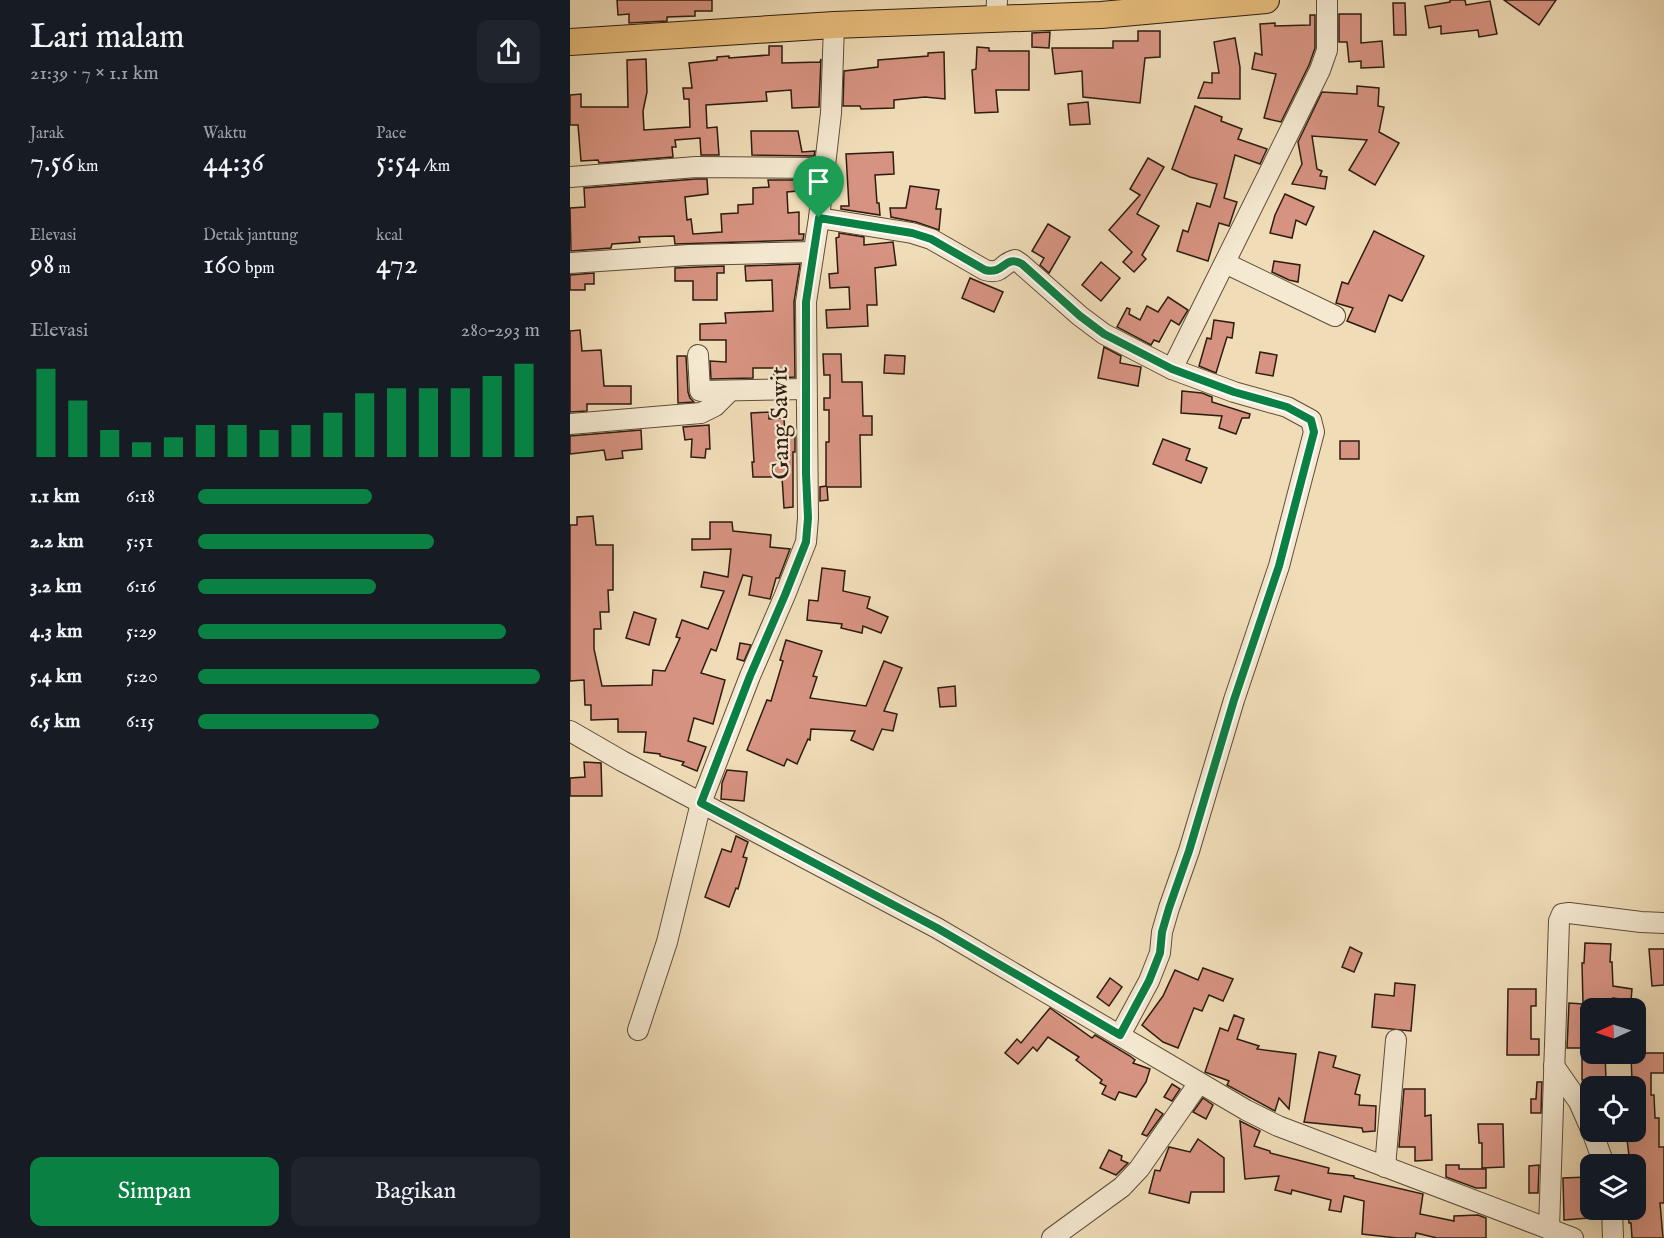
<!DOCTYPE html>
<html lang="id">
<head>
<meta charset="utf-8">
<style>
  body { margin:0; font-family:"IM FELL English",serif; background:#20242c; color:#f1f3f6; height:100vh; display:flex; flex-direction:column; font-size:22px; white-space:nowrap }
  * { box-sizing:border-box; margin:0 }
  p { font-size:20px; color:#9ea1a6 }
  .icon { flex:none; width:33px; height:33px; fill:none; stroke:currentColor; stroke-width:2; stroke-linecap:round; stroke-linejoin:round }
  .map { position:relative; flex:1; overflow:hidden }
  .sheet { display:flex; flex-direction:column; background:#171b24; width:570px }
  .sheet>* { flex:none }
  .needle { width:39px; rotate:267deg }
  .controls { position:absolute; left:1010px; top:998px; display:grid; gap:12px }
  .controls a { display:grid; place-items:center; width:66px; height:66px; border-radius:12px; background:#171b24; box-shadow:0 6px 24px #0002; font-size:30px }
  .pin { position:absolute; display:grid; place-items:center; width:51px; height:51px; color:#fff; margin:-62px -26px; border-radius:50% 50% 50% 0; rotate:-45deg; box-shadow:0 0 6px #0007 }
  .pin .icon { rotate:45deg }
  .round { display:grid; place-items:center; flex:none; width:63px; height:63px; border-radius:12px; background:#20242c }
  .summary { display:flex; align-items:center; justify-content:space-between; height:102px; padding:0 30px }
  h1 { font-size:33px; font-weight:600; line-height:45px }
  .figures { display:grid; grid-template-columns:repeat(3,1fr); gap:9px; height:102px; padding:6px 30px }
  .figures div { display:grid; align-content:center }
  .figures b { font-size:30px; font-weight:600 }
  .figures small { font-size:16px; font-weight:400 }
  .figures p { font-size:16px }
  .chart { height:168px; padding:12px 30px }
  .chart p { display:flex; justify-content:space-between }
  .chart svg { width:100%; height:108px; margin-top:6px; stroke:#0b8043; stroke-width:6 }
  .action { display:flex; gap:12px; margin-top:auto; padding:12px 30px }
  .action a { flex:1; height:69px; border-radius:12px; background:#0b8043; color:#fff; font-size:24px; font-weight:600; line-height:69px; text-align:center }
  .action a+a { background:#20242c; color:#f1f3f6 }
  ul { padding:0 30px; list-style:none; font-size:20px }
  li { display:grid; grid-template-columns:96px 72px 1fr; align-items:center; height:45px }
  li i { height:15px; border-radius:8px; background:#0b8043 }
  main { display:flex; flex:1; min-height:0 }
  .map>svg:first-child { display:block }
  .building { fill:#d79381; stroke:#2d1d10; stroke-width:1.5 }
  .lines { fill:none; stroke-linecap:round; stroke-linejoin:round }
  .minor-casing { stroke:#5e4d3a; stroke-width:22 }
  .major-casing { stroke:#2d1d10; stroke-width:28 }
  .minor { stroke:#f5e9d1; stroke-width:20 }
  .major { stroke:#e8be7c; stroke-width:26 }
  .route-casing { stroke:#fff; stroke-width:12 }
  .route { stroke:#0b8043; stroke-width:8 }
  .labels { text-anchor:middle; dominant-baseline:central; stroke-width:4.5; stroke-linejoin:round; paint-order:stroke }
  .street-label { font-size:24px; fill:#2d1d10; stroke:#f5e9d1 }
</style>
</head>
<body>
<main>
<section class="sheet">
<div class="summary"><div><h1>Lari malam</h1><p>21:39 · 7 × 1.1 km</p></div><a class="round"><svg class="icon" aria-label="share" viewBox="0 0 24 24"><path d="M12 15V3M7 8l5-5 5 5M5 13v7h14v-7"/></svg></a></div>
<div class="figures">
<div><p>Jarak</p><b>7.56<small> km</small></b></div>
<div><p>Waktu</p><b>44:36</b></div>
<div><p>Pace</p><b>5:54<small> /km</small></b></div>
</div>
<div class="figures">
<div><p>Elevasi</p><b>98<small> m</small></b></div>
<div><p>Detak jantung</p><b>160<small> bpm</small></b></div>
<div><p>kcal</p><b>472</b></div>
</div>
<div class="chart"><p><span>Elevasi</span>280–293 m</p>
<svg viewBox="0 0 160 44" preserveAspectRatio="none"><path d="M5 44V8M15 44V21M25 44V33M35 44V38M45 44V36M55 44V31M65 44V31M75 44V33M85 44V31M95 44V26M105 44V18M115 44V16M125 44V16M135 44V16M145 44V11M155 44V6"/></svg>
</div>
<ul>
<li><b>1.1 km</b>6:18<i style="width:51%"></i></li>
<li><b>2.2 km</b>5:51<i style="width:69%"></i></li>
<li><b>3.2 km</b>6:16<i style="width:52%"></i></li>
<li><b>4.3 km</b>5:29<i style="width:90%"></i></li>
<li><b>5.4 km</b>5:20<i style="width:100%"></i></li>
<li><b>6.5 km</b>6:15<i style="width:53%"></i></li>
</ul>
<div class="action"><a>Simpan</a><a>Bagikan</a></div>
</section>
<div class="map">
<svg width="1094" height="1238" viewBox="0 0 1094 1238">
  <rect width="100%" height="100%" fill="#f0ddb8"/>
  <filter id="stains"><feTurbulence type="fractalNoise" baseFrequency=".00333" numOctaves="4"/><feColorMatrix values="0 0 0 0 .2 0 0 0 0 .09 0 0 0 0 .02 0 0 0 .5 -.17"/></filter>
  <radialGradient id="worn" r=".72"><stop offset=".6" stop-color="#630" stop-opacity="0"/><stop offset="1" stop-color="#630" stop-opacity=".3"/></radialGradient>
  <!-- building -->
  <g class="building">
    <path d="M47 0H142V11H125V16L97 17V21L59 23V14L48 15Z"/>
    <path d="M880 0H895L896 5 920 1 927 34 909 37 908 30 871 34V26L859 28 855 6 880 2Z"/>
    <path d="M934 0H986L969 25Z"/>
    <path d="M823 3H835L836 35H824Z"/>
    <path d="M769 14H791V43L812 41 814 67 791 68V61L779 62 777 42H769Z"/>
    <path d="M740 15H745V48L739 65 711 122 694 118 706 74 682 69 685 53 692 55 690 24 705 23V26L740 25Z"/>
    <path d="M568 31H590V57L575 58 570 103 513 97 512 71 485 74 482 48H543V41H568Z"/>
    <path d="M480 32 479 48 462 47V33Z"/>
    <path d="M665 38 670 67V99L628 98 634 82 642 83V73H649L644 42Z"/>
    <path d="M199 46H212V63L250 62 251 59 249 107 222 108 221 90 196 92 197 101 136 105 137 128 147 127 149 155H131L130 138 105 140 106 147H102L103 157 29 163 28 160 11 161 8 125H0V95L11 94V107H58L57 60 76 59 77 92 73 111 74 130 120 127 119 99H114L113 88H122L119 63 147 60V57L159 56V58L199 55Z"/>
    <path d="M407 47 419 48V51H459V90H426L428 112 405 113 402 70 406 69Z"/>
    <path d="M374 52 375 99 355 97 324 100V108L291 109 290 106H273L274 71 308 67V60L358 56V53Z"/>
    <path d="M787 86 809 88 808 106 814 107 809 132 829 143 805 185 779 170 797 140 742 136 747 169 752 171 750 176 757 177 755 189 722 184 732 164 728 142 752 92 787 94Z"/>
    <path d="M518 102 520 124 500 125 498 104Z"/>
    <path d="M625 106 652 117 651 121 672 129 668 139 697 149 690 164 665 155 654 198 667 202 659 226 649 223 638 261 607 251 613 230 618 232 627 203 640 207 647 184 620 177 602 169Z"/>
    <path d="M181 131H228L232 152 245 151 244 156 182 155Z"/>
    <path d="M323 152 324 174 305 175 307 203H309L310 215 271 209V206H279L276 154Z"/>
    <path d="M578 158 594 167 567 214 589 226 572 255 576 259 564 272 553 262 562 252 539 230 570 195 560 189Z"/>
    <path d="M126 179H137L138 194 115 197 117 220 121 219 123 234 152 232 151 214 168 213V205L183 204V188L199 187 198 180H238L239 190 217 192 218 213 229 212V234H234L233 240 105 244 104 236 69 237 70 242 42 244 41 248 1 251 0 208 15 207 14 188Z"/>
    <path d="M340 186 369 190 366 209H371L369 230 346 222 321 217 320 208H336Z"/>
    <path d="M715 194 744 207 736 225 726 220 722 238 700 233 705 215Z"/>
    <path d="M478 224 500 237 479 273 470 265 474 258 462 251Z"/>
    <path d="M804 231 854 256 832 301 819 295 805 332 777 321 783 308 766 303 772 282 778 284Z"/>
    <path d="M269 233 294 237V245L323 242 326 265 305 268 307 305H297L298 326 257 328 256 310 280 309 279 287 260 288 259 274 268 273 266 238 269 237Z"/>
    <path d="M704 261 730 265 728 282 719 280 702 272Z"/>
    <path d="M531 262 550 278 531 301 512 285Z"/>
    <path d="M230 264 224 302 225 377 204 378V368H183V378L141 379 140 361 156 362V340H130V324L156 323 155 313 203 311 202 280 176 281 175 266Z"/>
    <path d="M154 266V273H147V300H123V281H105V268Z"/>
    <path d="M24 273V284H15V290H0V275Z"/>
    <path d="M400 278 433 292 424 312 392 298Z"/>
    <path d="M598 297 618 310 609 325 601 320 589 342 584 340 581 345 547 327 557 308 560 309 559 314 570 320 577 306 588 312Z"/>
    <path d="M644 320 664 323 662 338 657 337 646 373 629 366 637 338 641 339Z"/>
    <path d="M10 330 12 351 31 350 34 386H61V404H17V411L0 412V331Z"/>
    <path d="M534 347 551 356 550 363 571 367 568 386 528 378Z"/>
    <path d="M690 352 707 355 703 376 686 373Z"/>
    <path d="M253 354H271L272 382H292L293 416H302V435H290L291 487H257L258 500 250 501V487L256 486V442H259V410H254V398H260V375H254Z"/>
    <path d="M315 355 335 356 334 374 314 373Z"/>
    <path d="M107 356H116L118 392 120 398 124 402 108 403Z"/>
    <path d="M612 391 632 393 642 397V402L680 414 679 418H672L666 434 649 428 652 416 611 413Z"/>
    <path d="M199 412V419L214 418 215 436 225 435V452H223V507L214 508 212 477H183L182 462H184L181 413Z"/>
    <path d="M139 425 140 449H136L135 458 121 457 122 439 115 440 113 427Z"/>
    <path d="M71 430 72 449 52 451 53 458 36 460 34 450 0 454V436Z"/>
    <path d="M593 439 620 449 616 460 637 468 631 483 583 464Z"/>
    <rect x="770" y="441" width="19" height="18"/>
    <path d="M23 516 26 545H43V590H38L39 612H30L31 629H24V649L32 686 82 685 83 670 95 671 110 638 106 637 112 620 138 629 154 591 131 587 134 572 158 577 161 549 122 550V539H140V522H162L163 531 201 535 200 547 220 549 209 578H206L200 599 179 595 182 577 173 575 146 651 141 649 131 673 155 680 143 724 124 718 118 741 136 747 127 771 112 765 114 762 90 756V754L74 752 76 732H48V719L21 720V705H15L14 680 0 681V525H7V517Z"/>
    <path d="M252 568 275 571 273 591 300 597 297 608 318 617 311 633 293 626 292 633 271 628 272 624 237 620 239 600 248 601Z"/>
    <path d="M64 612 86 619 79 645 56 638Z"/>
    <path d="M216 640 252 651 243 676 247 677 240 698 296 706 314 661 332 668 314 711 327 714 323 731 312 729 303 750 281 740 285 731 241 729 240 740 238 739 227 764 217 759 214 766 177 750 197 700 201 701 213 661 210 660Z"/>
    <path d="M170 643 181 645 174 661 167 659Z"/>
    <path d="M385 686 386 706 370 707 368 688Z"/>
    <path d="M14 762 31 763 32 796H0V778L15 777Z"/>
    <path d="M157 770 177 772 174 801 151 799 152 783Z"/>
    <path d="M166 836 178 842 173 857 177 858 168 889 166 888 159 907 135 897 152 849 161 852Z"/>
    <path d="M1015 943 1041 944 1040 962H1042L1043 986 1062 989 1061 1001 1043 998 1044 1008H1014L1012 1032H1020V1048H997L999 1003 1013 1004 1012 963H1014Z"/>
    <path d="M780 947 792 953 784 972 772 967Z"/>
    <path d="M1079 949H1094V985L1082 986Z"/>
    <path d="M633 968 663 979 653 1001 639 995 632 1011 624 1008 608 1048 593 1042 572 1025 593 996 605 970 628 980Z"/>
    <path d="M540 978 552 987 539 1006 527 997Z"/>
    <path d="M825 983 845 985 841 1031 802 1027 805 994 824 996Z"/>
    <path d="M938 989H966V1006H961V1039H969V1055H937Z"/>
    <path d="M480 1008 522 1038 525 1035 560 1056 565 1060 563 1063 580 1069 576 1082 566 1097 549 1092 545 1100 532 1094 536 1086 530 1083 532 1080 506 1060 509 1057 478 1037 467 1051 463 1047 448 1064 435 1053 447 1039 451 1043Z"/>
    <path d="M664 1015 674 1019 667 1039 689 1046 687 1049 726 1054 719 1109 709 1098 705 1111 657 1085 659 1081 635 1072 650 1028 658 1031Z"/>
    <path d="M749 1052 766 1056 763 1067 790 1075 785 1094 790 1095 789 1105 806 1106 805 1131 793 1132 792 1128 734 1122Z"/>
    <path d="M1012 1053H1035L1036 1080H1012Z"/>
    <path d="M1065 1053H1094V1073H1081V1095H1084L1085 1118H1089V1147H1094V1203H1090L1093 1238H1062L1061 1223H1059L1058 1209H1065V1164H1060L1056 1131H1065V1086H1063L1062 1081 1061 1056H1065Z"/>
    <path d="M967 1082H972L971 1113H961V1099H966Z"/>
    <path d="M602 1084 610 1089 602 1101 594 1097Z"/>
    <path d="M834 1089H855V1116L861 1115 862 1160 845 1161V1147H829Z"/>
    <path d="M633 1098 643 1105 636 1119 623 1112Z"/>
    <path d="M586 1109 593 1114 577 1136 572 1134Z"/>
    <path d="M670 1121 690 1131 684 1146 700 1151V1153L759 1168 758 1173 784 1176V1178L853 1194 850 1214 884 1221V1216L908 1215 916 1218V1238H867L846 1233 845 1238H827L792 1234 794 1201 774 1196 771 1212 759 1210 761 1200 722 1190 721 1194 705 1190 709 1176 675 1179Z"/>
    <path d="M908 1124H933L934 1167 912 1168V1143H909Z"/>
    <path d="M628 1139 654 1158V1192H621L619 1203 579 1193 585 1170 590 1171 599 1147 620 1152Z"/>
    <path d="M539 1150 552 1156 551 1160 558 1163 546 1175 530 1168Z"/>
    <path d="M876 1165H889V1169H916V1188H906L876 1177Z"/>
    <path d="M969 1165 968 1193H959V1166Z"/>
    <path d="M1018 1177V1194H1015L1019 1218 994 1220 993 1178Z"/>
  </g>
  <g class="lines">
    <!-- minor casing -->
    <g class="minor-casing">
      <g id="minor">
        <path d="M426 18 427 0"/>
        <path d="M0 177 126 167 254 168"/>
        <path d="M249 218 342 233 361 239 415 270C433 275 431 263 445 260L451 264 510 316 534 334 602 369 664 392 717 407 741 420 744 432 709 566 664 700 619 851 599 908 592 932 590 953 579 981 550 1035"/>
        <path d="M0 263 119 255 242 252"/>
        <path d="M655 263 765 316"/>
        <path d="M128 355 130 391 236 389"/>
        <path d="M602 369 750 70 757 50V0"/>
        <path d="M0 424 131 413 145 406 160 391"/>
        <path d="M0 731 52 761 367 928 676 1110 708 1126 1003 1238"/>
        <path d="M68 1030 97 942 131 803 180 676 215 595 236 542 238 518 236 302 249 218 261 113 264 25"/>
        <path d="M984 1066 1009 1102 1020 1127"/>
        <path d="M1022 1131 1034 1164"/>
        <path d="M815 1167 826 1040"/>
        <path d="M1042 1209 1043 1238"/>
        <path d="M979 1229 989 921 992 914 999 913 1071 922 1094 923"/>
        <path d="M482 1238 552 1187 569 1169 629 1083"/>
      </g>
    </g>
    <!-- major casing -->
    <g class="major-casing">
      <path id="major" d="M0 42 264 25 531 15 696 0"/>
    </g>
    <!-- minor -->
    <use href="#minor" class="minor"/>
    <!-- major -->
    <use href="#major" class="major"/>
  </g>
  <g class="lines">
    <!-- route casing -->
    <g class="route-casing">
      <path id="route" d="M249 218 342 233 361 239 415 270C435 275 434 254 452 264L510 316 534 334 602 369 664 392 717 407 741 420 744 432 709 566 664 700 619 851 599 908 592 932 590 953 579 981 550 1035 367 928 131 803 180 676 215 595 236 542 238 518 236 474V302Z"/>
    </g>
    <!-- route -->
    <use href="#route" class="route"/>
  </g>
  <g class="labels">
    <!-- street labels -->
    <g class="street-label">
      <text transform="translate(211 423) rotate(-91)">Gang Sawit</text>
    </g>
  </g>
  <rect width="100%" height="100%" filter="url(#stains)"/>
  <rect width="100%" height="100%" fill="url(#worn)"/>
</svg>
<div class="controls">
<a><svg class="needle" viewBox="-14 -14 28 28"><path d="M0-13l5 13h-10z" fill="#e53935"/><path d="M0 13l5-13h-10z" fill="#9ea1a6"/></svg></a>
<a><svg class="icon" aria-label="locate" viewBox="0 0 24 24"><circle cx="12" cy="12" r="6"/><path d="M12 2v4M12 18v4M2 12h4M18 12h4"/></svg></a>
<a><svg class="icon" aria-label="layers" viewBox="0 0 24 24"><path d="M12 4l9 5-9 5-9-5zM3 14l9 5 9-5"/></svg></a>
</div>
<div class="pin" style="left:249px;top:218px;background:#1e9e55"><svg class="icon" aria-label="arrive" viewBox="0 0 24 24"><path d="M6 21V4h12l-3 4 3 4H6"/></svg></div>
</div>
</main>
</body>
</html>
